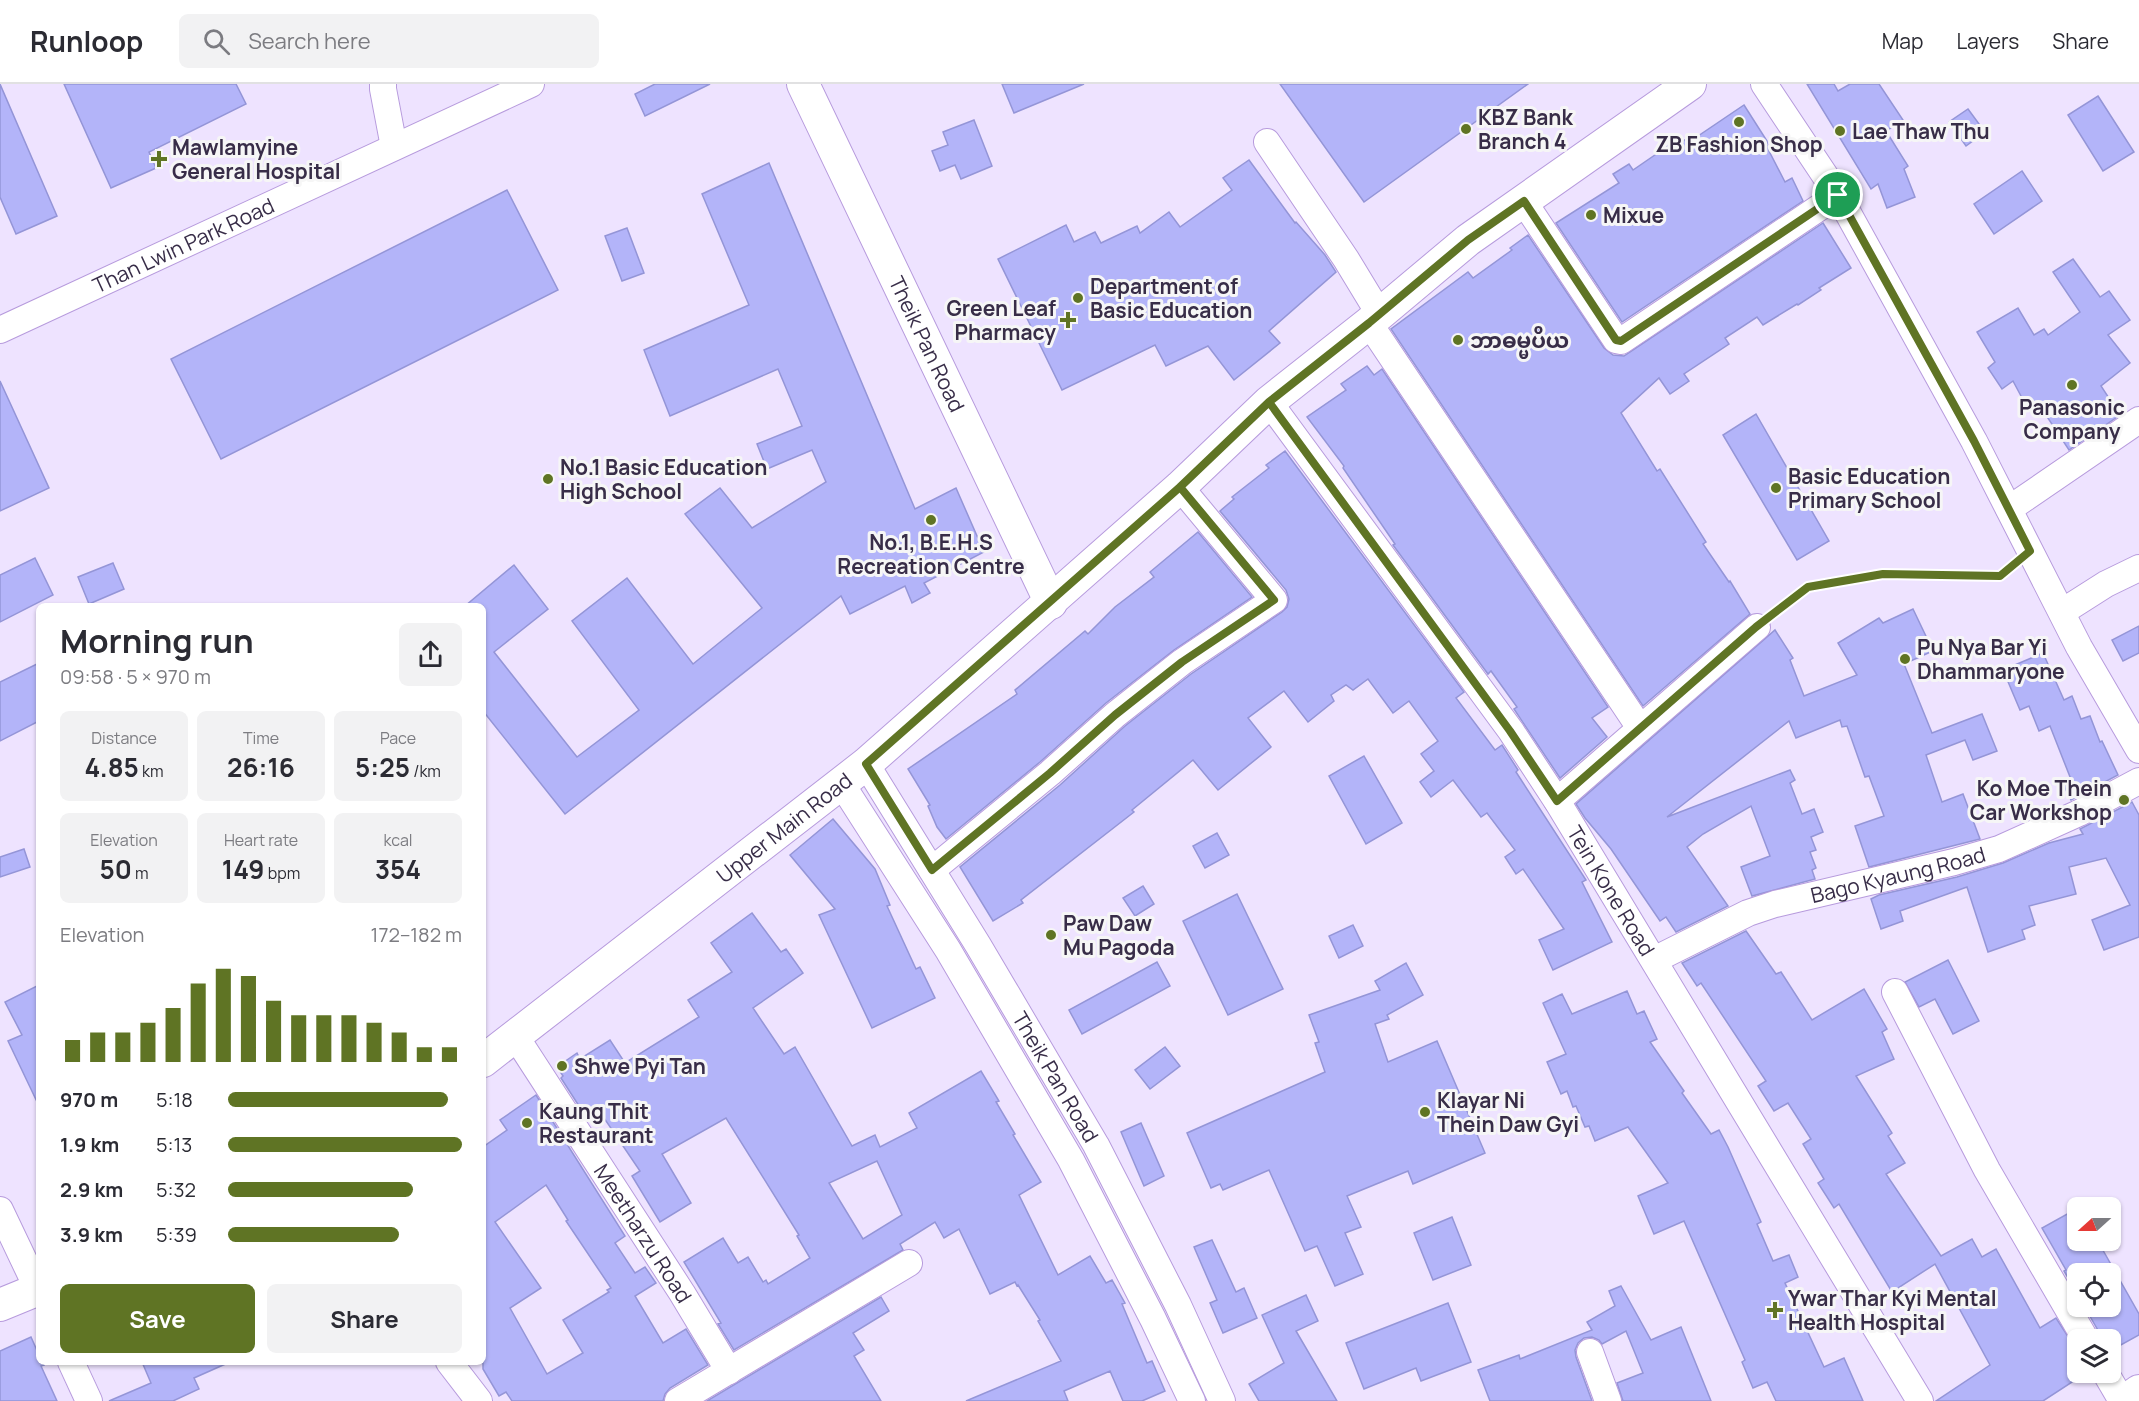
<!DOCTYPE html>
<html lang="en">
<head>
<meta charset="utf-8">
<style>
  body { margin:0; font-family:Manrope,"Noto Sans Myanmar",sans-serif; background:#f2f2f3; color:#2b2b33; height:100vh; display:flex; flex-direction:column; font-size:22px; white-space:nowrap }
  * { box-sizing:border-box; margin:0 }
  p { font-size:20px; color:#7c7c81 }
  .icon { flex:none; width:33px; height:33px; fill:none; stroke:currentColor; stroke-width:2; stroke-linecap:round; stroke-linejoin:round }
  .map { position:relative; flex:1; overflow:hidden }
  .panel { position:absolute; left:36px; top:519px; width:450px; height:762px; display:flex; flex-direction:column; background:#fff; border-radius:9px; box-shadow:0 2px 4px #0004 }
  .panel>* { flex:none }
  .needle { width:39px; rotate:249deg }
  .fabs { position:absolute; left:2067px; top:1113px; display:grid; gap:12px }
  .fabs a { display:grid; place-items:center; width:54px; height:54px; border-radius:9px; background:#fff; box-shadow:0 2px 4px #0004; font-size:30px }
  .pin { position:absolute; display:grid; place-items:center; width:51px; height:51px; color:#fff; margin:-26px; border:3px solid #fff; border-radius:50%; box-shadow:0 2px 6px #0007 }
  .round { display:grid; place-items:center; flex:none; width:63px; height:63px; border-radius:9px; background:#f2f2f3 }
  .overview { display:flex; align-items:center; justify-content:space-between; height:102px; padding:0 24px }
  h1 { font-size:33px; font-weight:700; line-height:45px }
  .metrics { display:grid; grid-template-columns:repeat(3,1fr); gap:9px; height:102px; padding:6px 24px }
  .metrics div { display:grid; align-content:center; border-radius:9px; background:#f2f2f3; text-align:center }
  .metrics b { font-size:26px; font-weight:700 }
  .metrics small { font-size:16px; font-weight:400 }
  .metrics p { font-size:16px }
  .chart { height:168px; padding:12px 24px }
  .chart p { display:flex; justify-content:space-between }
  .chart svg { width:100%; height:108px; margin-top:6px; stroke:#5f7424; stroke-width:6 }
  .primary-button { display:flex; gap:12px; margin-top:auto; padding:12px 24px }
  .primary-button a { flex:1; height:69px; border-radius:9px; background:#5f7424; color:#fff; font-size:24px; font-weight:700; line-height:69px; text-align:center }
  .primary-button a+a { background:#f2f2f3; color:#2b2b33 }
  ul { padding:0 24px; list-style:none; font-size:20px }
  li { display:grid; grid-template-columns:96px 72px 1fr; align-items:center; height:45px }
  li i { height:15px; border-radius:8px; background:#5f7424 }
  header { display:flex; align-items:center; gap:36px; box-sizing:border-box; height:84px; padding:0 30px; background:#fff; border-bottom:2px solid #e1e1e2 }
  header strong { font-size:28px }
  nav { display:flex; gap:33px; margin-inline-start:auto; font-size:21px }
  .search { width:420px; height:54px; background:#f2f2f3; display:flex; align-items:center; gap:15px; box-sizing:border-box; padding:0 21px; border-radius:9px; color:#7c7c81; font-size:22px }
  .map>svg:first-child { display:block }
  .building { fill:#b3b4f9; stroke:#9495d7; stroke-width:1.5; fill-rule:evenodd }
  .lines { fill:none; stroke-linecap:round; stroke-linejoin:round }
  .minor-casing { stroke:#b79bdd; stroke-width:28 }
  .major-casing { stroke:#b79bdd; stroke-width:34 }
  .path { stroke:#b5aac6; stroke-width:4; stroke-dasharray:3 4.5; stroke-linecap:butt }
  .minor { stroke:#fff; stroke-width:26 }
  .major { stroke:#fff; stroke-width:32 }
  .route-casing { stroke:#fff; stroke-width:12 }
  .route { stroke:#5f7424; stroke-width:8 }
  .poi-dot { fill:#5f7424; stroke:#f6f6f6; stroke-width:2 }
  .labels { text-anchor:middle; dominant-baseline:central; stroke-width:6; stroke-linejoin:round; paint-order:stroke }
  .poi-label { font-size:21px; font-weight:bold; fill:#382d48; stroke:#f6f6f6; text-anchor:start }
  .street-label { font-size:21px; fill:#382d48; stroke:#f6f6f6 }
</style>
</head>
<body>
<header>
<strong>Runloop</strong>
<div class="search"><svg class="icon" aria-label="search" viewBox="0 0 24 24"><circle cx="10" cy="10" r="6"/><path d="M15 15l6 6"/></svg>Search here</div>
<nav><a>Map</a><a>Layers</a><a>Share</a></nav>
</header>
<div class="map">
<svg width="2139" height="1317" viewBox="0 0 2139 1317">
  <rect width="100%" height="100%" fill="#eee3ff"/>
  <!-- building -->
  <g class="building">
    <path d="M0 0 57 132 16 150 0 113Z"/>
    <path d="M64 0H236L246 20 149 68 156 84 111 104Z"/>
    <path d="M655 0H710L645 32 635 10Z"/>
    <path d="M1002 0H1084L1014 29Z"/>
    <path d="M1280 0H1528L1364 118Z"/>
    <path d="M1807 0H1834L1838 7 1850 0H1879L1903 36 1886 47 1908 82 1904 85 1915 113 1887 124 1878 100 1871 105Z"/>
    <path d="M2098 12 2134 68 2103 87 2068 31Z"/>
    <path d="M1744 21 1767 57 1768 65 1785 98 1792 94 1803 117 1622 238 1556 139 1619 99 1613 90 1629 80 1633 86 1668 62 1670 65 1693 51 1695 54Z"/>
    <path d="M1968 25 1985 48 1966 62 1949 38Z"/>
    <path d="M974 36 992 82 961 95 955 81 940 87 932 67 948 61 943 48Z"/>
    <path d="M1249 76 1295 139 1296 138 1325 171 1336 188 1269 247 1280 259 1234 296 1208 262 1166 282 1155 261 1062 306 998 175 1066 141 1074 158 1095 148 1101 159 1137 142 1140 149 1169 128 1180 143 1232 106 1223 94Z"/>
    <path d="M769 79 915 425 956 404 984 468 924 499 930 509 912 519 905 502 850 530 841 512 565 730 483 627V522H465L514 481 548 525 494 568 577 673 639 626 572 537 627 494 693 580 762 524 685 430 720 404 752 444 826 398 812 366 767 385 757 360 802 342 778 285 670 332 644 266 749 221 702 110Z"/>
    <path d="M2022 87 2042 117 1994 150 1974 120Z"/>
    <path d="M507 106 558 206 221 375 171 275Z"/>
    <path d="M1823 139 1851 184 1819 204 1821 206 1798 221 1797 220 1763 241 1757 233 1725 254 1729 260 1684 290 1689 297 1670 310 1659 294 1621 329 1657 387 1660 385 1706 458 1703 460 1729 498 1730 497 1750 530 1643 622 1391 245 1468 188 1473 194 1512 166 1510 164 1528 151 1604 264 1613 271 1624 272Z"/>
    <path d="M627 144 644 189 622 197 605 152Z"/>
    <path d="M2073 175 2100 213 2109 207 2130 236 2108 251 2130 279 2101 302 2120 331 2069 366 2040 322 2029 327 2013 297 2002 305 1988 284 1995 278 1977 248 2018 224 2034 251 2044 245 2048 251 2080 228 2053 188Z"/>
    <path d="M1367 282 1374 291 1382 285 1608 623 1592 634 1607 653 1560 694 1514 625 1517 623 1491 587 1488 590 1393 461 1395 460 1343 384 1344 382 1307 333 1346 306 1341 300Z"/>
    <path d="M0 297 49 404 0 427Z"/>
    <path d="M1756 330 1829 457 1797 476 1723 351Z"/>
    <path d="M1285 367 1464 608 1456 614 1495 666 1502 661 1518 686 1516 688 1586 796 1582 798 1612 858 1553 886 1539 856 1564 845 1523 785 1516 790 1505 773 1515 766 1487 729 1481 733 1453 696 1431 713 1420 698 1434 687 1421 670 1438 657 1409 617 1393 629 1368 595 1353 606 1346 601 1331 611 1334 617 1308 638 1284 607 1248 634 1271 663 1218 706 1193 676 1132 726 1134 728 1021 816 1023 819 993 837 960 783 1060 701 1125 642 1191 590 1282 528 1287 523 1289 515 1286 506 1220 427 1234 415 1232 413 1269 384 1266 381Z"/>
    <path d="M1198 448 1252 513 1174 566 1106 619 1040 678 946 755 937 743 928 722 930 721 908 685 1017 610 1015 606 1085 547 1088 550 1115 523 1154 493 1150 488Z"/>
    <path d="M35 474 53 511 0 538V491Z"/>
    <path d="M113 479 124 505 89 520 78 493Z"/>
    <path d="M1913 525 1933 567 1904 580 1932 649 1982 630 1997 667 1973 676 1965 656 1926 671 1942 718 1963 710 1980 755 1869 783 1855 742 1884 732 1869 692 1865 693 1847 642 1842 643 1840 636 1796 654 1789 637 1667 733 1790 686 1795 696 1790 699 1802 730 1814 725 1823 748 1811 753 1816 766 1810 768 1816 784 1812 786 1815 795 1752 812 1741 783 1770 772 1751 722 1703 750 1687 763 1728 822 1676 848 1666 833 1660 837 1611 765 1585 734 1576 720 1775 546 1793 574 1790 576 1804 612 1857 591 1838 559 1879 534 1883 539Z"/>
    <path d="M2139 542V569L2123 577 2112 556Z"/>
    <path d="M2043 569 2064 616 2072 612 2081 635 2090 632 2100 658 2102 657 2118 691 2071 716 2064 702 2072 698 2050 642 2039 647 2029 622 2020 626 2003 586Z"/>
    <path d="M39 579V637L0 657V598Z"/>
    <path d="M1364 672 1402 739 1366 760 1329 692Z"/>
    <path d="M2132 718 2139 731V853L2104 866 2092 836 2130 821 2106 774 2069 783 2076 810 2029 822 2035 841 2022 846 2025 855 1988 868 1967 803 1900 827 1903 837 1881 845 1871 815 1879 811 1957 793 2003 779 2049 759 2083 750 2080 745Z"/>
    <path d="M833 735 875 785 890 821 887 822 916 885 920 883 935 914 872 944 819 831 835 825 790 771Z"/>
    <path d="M1217 749 1229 771 1205 784 1193 762Z"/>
    <path d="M24 765 30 783 0 793V773Z"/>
    <path d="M1143 802 1154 820 1135 832 1123 814Z"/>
    <path d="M1237 810 1283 905 1228 931 1183 837Z"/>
    <path d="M752 829 781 868 786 865 803 889 753 924 784 970 795 963 852 1062 875 1051 880 1063 917 1044 909 1029 981 987 999 1017 996 1018 1015 1050 1013 1051 1041 1098 1019 1111 1058 1191 1090 1172 1106 1199 1112 1196 1125 1219 1122 1220 1147 1279 1152 1277 1165 1307 1142 1317H1123L1110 1287 1064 1307 1068 1317H966L1061 1277 1038 1237 1040 1236 1018 1201 1017 1202 1015 1198 990 1210 959 1145 944 1154 935 1138 900 1160 903 1166 734 1266 718 1240 721 1239 684 1178 723 1154 738 1179 748 1173 763 1198 766 1196 768 1200 810 1174 797 1152 799 1151 726 1034 662 1070 691 1119 660 1138 632 1092 640 1087 600 1028 588 1036 561 994 563 992 557 983 577 969 580 975 610 956 625 979 699 933 688 916 732 888 711 859ZM877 1077 902 1131 863 1155 829 1099Z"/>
    <path d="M1353 841 1363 862 1339 874 1329 852Z"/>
    <path d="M1746 847 1776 890 1781 888 1812 936 1864 905 1887 945 1882 948 1894 975 1856 992 1892 1049 1888 1052 1905 1079 1886 1090 1941 1172 1972 1155 1982 1173 1996 1165 2040 1244 2056 1234 2078 1268V1288L2086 1289 2043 1317H1936L1990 1281 1935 1180 1892 1208 1839 1120 1834 1124 1818 1099 1824 1095 1803 1060 1811 1055 1788 1019 1774 1027 1758 1002 1766 997 1701 899 1697 902 1682 879Z"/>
    <path d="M1948 876 1979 937 1953 950 1935 915 1919 923 1905 898Z"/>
    <path d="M1157 878 1170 902 1082 950 1069 926Z"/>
    <path d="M1406 879 1423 911 1387 931 1389 935 1375 940 1388 978 1437 957 1485 1069 1413 1100 1408 1087 1347 1112 1361 1143 1345 1149 1363 1190 1335 1202 1317 1162 1305 1167 1269 1086 1223 1106 1220 1100 1211 1104 1187 1049 1325 988 1315 959 1319 958 1309 931 1380 906 1375 897Z"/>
    <path d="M39 901V1022L8 957 22 951 5 918Z"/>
    <path d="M1627 907 1637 930 1644 927 1657 955 1650 958 1684 1007 1682 1009 1711 1050 1719 1046 1728 1063 1761 1138 1757 1140 1773 1177 1789 1171 1798 1193 1785 1199 1824 1283 1844 1274 1863 1317H1776L1767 1298 1753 1304 1742 1278 1745 1276 1684 1137 1654 1150 1638 1112 1668 1099 1628 1043 1595 1057 1589 1042 1585 1043 1576 1022 1573 1023 1567 1007 1561 1010 1547 978 1566 970 1543 919 1562 910 1572 930Z"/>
    <path d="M1165 963 1180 982 1150 1005 1135 986Z"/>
    <path d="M536 1011 625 1152 615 1159 635 1189 645 1183 656 1199 635 1212 663 1259 686 1245 708 1281 670 1304 665 1310 663 1317H512L506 1308 499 1312 483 1285V1063L507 1046 500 1036ZM546 1101 568 1136 566 1137 611 1204 607 1206 609 1208 563 1236 583 1269 547 1290 510 1224 541 1204 495 1138Z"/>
    <path d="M1141 1039 1164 1092 1144 1102 1121 1048Z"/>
    <path d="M2078 1124V1156H2105L2100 1161 2139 1230V1251L2110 1267V1256H2101L2099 1248 2084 1222H2110V1190H2078V1211L2064 1187 2066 1186 2042 1144Z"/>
    <path d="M1452 1133 1471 1181 1433 1196 1414 1149Z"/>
    <path d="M1212 1156 1236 1208 1244 1204 1257 1234 1223 1249 1210 1219 1217 1216 1194 1163Z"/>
    <path d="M1621 1202 1651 1256 1681 1243 1711 1317H1623L1617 1299 1643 1289 1626 1247 1602 1260 1599 1256 1592 1253 1584 1254 1578 1259 1575 1266 1576 1273 1592 1317H1490L1478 1286 1519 1271 1520 1275 1592 1246 1587 1238 1615 1222 1609 1207Z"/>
    <path d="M1306 1211 1318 1237 1296 1247 1337 1317H1259L1249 1300 1284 1279 1262 1231Z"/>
    <path d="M881 1213 889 1227 853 1249 864 1266 854 1272 881 1317H707Z"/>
    <path d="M1448 1219 1471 1278 1421 1297 1416 1284 1364 1305 1346 1259Z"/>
    <path d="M31 1253 39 1271V1278H42L44 1281 41 1282 57 1317H0V1267Z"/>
    <path d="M142 1278H230L194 1294 199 1305 173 1317H109L151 1299Z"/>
  </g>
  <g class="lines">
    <!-- minor casing -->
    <g class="minor-casing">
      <g id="minor">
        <path d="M383 0V5L394 63"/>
        <path d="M1764 0 1838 111 1974 357 2079 563 2139 666"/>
        <path d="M1267 58 1346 175 1380 231"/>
        <path d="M1524 118 1616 256 1621 257 1838 111"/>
        <path d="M1369 239 1640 644"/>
        <path id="s1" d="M0 246 531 0"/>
        <path id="s2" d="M1269 318 1511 647 1557 717 1920 1317"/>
        <path d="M2009 425 2139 336"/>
        <path d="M2062 528 2106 500 2139 484"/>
        <path id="s3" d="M866 680 978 861 1096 1061 1178 1221 1222 1317"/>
        <path d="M841 699 948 866 1071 1076 1153 1235 1192 1317"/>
        <path d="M1557 717 1757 543"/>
        <path d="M932 786 1050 689 1115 631 1182 578 1274 516 1180 403"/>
        <path id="s4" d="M1654 876 1748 829 1775 820 1954 778 1999 765 2079 729 2139 697"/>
        <path d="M1895 908 1987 1086 2086 1256"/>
        <path id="s5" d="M516 953 682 1209 729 1287"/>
        <path d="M0 1126 39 1208"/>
        <path d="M1590 1268 1608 1317"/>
        <path d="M71 1278 89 1317"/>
        <path d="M449 1278 479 1317"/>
        <path d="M2105 1288 2122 1317"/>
        <path d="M678 1317 909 1179"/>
      </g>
    </g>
    <!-- major casing -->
    <g class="major-casing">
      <g id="major">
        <path id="s6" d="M803 0 1051 519"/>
        <path id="s7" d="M483 977 866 680 1180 403 1269 318 1369 239 1468 156 1690 0"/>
        <path d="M0 1221 39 1205"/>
        <path d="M2125 1317 2139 1307"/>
      </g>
    </g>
    <!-- path -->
    <path class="path" d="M1776 528 1808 503 1883 490 2000 492 2011 484"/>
    <!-- minor -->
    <use href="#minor" class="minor"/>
    <!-- major -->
    <use href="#major" class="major"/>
  </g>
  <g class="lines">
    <!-- route casing -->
    <g class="route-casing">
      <path id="route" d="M1838 111 1621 257 1616 256 1524 117 1468 156 1369 239 1269 318 1180 403 866 680 932 786 1050 689 1115 631 1182 578 1274 516 1180 403 1269 318 1510 647 1557 717 1756 543 1808 503 1883 490 2000 492 2030 467 1974 357 1838 111"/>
    </g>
    <!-- route -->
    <use href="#route" class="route"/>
  </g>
  <!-- markers -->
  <g class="poi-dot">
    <circle cx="1739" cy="38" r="6"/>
    <circle cx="1466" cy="45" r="6"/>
    <circle cx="1840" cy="47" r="6"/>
    <path d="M156 66h6v6h6v6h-6v6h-6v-6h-6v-6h6z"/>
    <circle cx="1591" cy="131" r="6"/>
    <circle cx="1078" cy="214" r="6"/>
    <path d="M1065 227h6v6h6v6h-6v6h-6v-6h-6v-6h6z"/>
    <circle cx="1458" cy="256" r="6"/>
    <circle cx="2072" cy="301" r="6"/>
    <circle cx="548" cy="395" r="6"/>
    <circle cx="1776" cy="404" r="6"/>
    <circle cx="931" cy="436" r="6"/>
    <circle cx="1905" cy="575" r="6"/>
    <circle cx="2124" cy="716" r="6"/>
    <circle cx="1051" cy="851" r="6"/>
    <circle cx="562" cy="982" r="6"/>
    <circle cx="1425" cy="1028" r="6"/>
    <circle cx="527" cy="1039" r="6"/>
    <path d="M1772 1217h6v6h6v6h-6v6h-6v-6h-6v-6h6z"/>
  </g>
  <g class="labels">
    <!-- poi labels -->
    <g class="poi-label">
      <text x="1478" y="33">KBZ Bank<tspan x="1478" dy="24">Branch 4</tspan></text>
      <text x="1852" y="47">Lae Thaw Thu</text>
      <text x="1739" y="60" text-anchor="middle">ZB Fashion Shop</text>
      <text x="172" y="63">Mawlamyine<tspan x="172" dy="24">General Hospital</tspan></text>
      <text x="1603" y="131">Mixue</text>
      <text x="1090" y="202">Department of<tspan x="1090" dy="24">Basic Education</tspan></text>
      <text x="1056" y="224" text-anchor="end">Green Leaf<tspan x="1056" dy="24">Pharmacy</tspan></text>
      <text x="1470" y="256">ဘာဓမ္မပိယ</text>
      <text x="2072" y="323" text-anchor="middle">Panasonic<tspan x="2072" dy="24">Company</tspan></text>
      <text x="560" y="383">No.1 Basic Education<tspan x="560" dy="24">High School</tspan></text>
      <text x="1788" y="392">Basic Education<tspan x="1788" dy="24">Primary School</tspan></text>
      <text x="931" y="458" text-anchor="middle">No.1, B.E.H.S<tspan x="931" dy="24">Recreation Centre</tspan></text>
      <text x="1917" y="563">Pu Nya Bar Yi<tspan x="1917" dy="24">Dhammaryone</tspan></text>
      <text x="2112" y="704" text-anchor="end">Ko Moe Thein<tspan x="2112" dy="24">Car Workshop</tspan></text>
      <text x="1063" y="839">Paw Daw<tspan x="1063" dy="24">Mu Pagoda</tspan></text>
      <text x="574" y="982">Shwe Pyi Tan</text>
      <text x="1437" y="1016">Klayar Ni<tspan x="1437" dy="24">Thein Daw Gyi</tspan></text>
      <text x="539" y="1027">Kaung Thit<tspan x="539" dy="24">Restaurant</tspan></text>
      <text x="1788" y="1214">Ywar Thar Kyi Mental<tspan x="1788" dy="24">Health Hospital</tspan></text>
    </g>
    <!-- street labels -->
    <g class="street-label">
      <text stroke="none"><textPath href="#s1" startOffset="202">Than Lwin Park Road</textPath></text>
      <text stroke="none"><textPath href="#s6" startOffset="288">Theik Pan Road</textPath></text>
      <text stroke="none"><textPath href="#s7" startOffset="381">Upper Main Road</textPath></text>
      <text stroke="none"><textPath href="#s4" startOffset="260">Bago Kyaung Road</textPath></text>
      <text stroke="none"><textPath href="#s2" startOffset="597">Tein Kone Road</textPath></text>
      <text stroke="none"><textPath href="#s3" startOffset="366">Theik Pan Road</textPath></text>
      <text stroke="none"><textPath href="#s5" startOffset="234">Meetharzu Road</textPath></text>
    </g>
  </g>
</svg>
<div class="fabs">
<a><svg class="needle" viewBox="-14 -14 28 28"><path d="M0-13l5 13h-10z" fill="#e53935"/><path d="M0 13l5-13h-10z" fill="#7c7c81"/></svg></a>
<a><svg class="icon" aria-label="locate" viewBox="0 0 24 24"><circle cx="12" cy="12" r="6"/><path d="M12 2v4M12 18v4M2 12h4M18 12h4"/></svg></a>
<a><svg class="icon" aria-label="layers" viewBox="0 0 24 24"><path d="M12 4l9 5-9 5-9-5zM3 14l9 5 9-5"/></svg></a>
</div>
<div class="pin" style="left:1838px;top:111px;background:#1e9e55"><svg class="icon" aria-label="arrive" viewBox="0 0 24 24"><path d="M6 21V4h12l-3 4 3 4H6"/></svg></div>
<section class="panel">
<div class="overview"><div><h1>Morning run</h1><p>09:58 · 5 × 970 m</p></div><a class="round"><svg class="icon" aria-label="share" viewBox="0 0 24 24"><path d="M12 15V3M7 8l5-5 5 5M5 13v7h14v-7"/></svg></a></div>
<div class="metrics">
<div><p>Distance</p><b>4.85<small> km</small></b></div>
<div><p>Time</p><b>26:16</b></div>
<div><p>Pace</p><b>5:25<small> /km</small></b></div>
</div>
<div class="metrics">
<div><p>Elevation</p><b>50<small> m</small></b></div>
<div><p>Heart rate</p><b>149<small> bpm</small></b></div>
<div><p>kcal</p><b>354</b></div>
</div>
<div class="chart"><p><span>Elevation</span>172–182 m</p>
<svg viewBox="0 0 160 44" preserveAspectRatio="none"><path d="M5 44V35M15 44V32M25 44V32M35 44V28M45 44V22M55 44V12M65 44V6M75 44V9M85 44V19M95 44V25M105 44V25M115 44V25M125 44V28M135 44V32M145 44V38M155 44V38"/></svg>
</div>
<ul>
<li><b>970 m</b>5:18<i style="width:94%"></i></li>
<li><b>1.9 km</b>5:13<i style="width:100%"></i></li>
<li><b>2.9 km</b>5:32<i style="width:79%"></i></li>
<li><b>3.9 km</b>5:39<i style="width:73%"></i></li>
</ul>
<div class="primary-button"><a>Save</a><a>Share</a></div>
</section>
</div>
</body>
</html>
